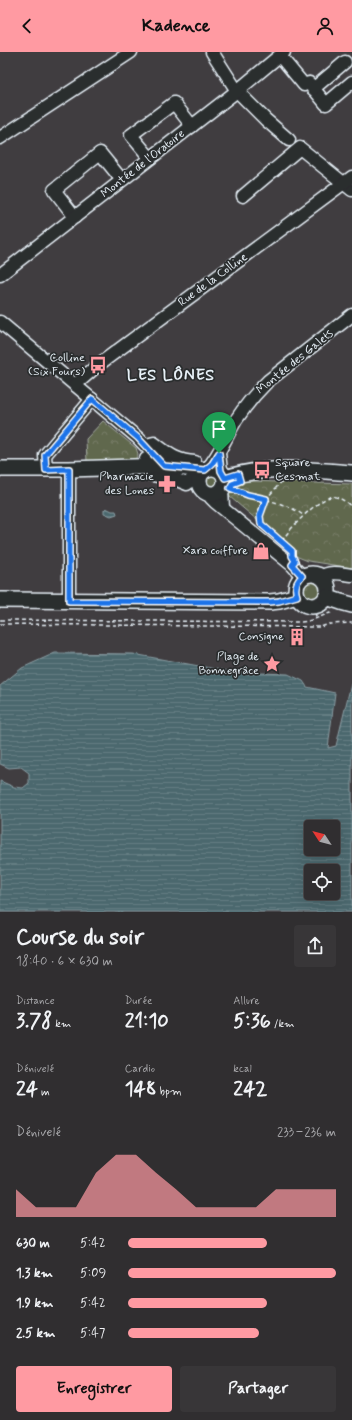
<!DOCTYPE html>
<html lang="fr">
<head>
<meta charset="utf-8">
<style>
  body { margin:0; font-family:Mynerve,sans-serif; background:#383638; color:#f1f3f6; height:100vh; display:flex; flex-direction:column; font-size:15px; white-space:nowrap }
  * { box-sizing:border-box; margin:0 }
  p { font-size:13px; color:#a8a8ab }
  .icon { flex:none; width:22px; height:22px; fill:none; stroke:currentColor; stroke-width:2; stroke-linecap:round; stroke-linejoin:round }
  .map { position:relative; height:860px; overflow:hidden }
  .side { display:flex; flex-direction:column; background:#302e30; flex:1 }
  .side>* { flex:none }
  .needle { width:26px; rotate:306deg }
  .controls { position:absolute; left:304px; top:768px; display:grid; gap:8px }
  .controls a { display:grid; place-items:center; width:36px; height:36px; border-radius:4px; background:#302e30; box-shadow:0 4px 16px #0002,0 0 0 1px #4b4a4c; font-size:20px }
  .pin { position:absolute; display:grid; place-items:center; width:34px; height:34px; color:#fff; margin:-41px -17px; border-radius:50% 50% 50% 0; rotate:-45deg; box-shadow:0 0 4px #0007 }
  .pin .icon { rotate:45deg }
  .round { display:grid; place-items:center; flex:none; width:42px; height:42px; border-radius:4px; background:#383638 }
  .head { display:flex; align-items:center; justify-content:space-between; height:68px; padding:0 16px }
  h1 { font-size:22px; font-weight:700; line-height:30px }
  .stats { display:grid; grid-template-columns:repeat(3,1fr); gap:6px; height:68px; padding:4px 16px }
  .stats div { display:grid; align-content:center }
  .stats b { font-size:20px; font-weight:700 }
  .stats small { font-size:11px; font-weight:400 }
  .stats p { font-size:11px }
  .chart { height:112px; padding:8px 16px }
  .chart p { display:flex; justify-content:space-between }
  .chart svg { width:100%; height:72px; margin-top:4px; fill:#ff9aa2; opacity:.7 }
  .button { display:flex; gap:8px; margin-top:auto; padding:8px 16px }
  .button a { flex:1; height:46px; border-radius:4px; background:#ff9aa2; color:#111; font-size:16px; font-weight:700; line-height:46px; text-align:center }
  .button a+a { background:#383638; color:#f1f3f6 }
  ul { padding:0 16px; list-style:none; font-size:13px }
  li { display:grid; grid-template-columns:64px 48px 1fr; align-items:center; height:30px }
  li i { height:10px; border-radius:5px; background:#ff9aa2 }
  header { display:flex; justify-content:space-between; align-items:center; height:52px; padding:0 16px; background:#ff9aa2; color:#111; font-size:18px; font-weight:700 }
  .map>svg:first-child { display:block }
  .grass { fill:url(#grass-tufts); stroke:#a4aca2 }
  .forest { fill:url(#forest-crowns); stroke:#a4aca2 }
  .water { fill:url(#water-rules); stroke:#8a9fa5; fill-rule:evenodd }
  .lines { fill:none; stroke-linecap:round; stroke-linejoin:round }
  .minor-casing { stroke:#e8f1f8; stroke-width:15 }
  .major-casing { stroke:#e8f1f8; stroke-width:18 }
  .path { stroke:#e8f1f8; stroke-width:1.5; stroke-dasharray:4 3; stroke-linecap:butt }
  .minor { stroke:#2a2d2e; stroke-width:12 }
  .major { stroke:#2a2d2e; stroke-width:15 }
  .route-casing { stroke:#fff; stroke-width:8 }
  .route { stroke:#1a73e8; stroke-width:5 }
  .labels { text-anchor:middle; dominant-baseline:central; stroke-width:3.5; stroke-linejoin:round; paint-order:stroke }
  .street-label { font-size:12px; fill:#e8f1f8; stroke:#2a2d2e }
  .poi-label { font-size:12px; fill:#e8f1f8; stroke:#2a2d2e; text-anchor:end }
  .district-label { font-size:16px; font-weight:bold; letter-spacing:1px; fill:#e8f1f8; stroke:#2a2d2e }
</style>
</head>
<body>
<header><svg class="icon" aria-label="back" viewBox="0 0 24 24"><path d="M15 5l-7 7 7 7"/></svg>Kadence<svg class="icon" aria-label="person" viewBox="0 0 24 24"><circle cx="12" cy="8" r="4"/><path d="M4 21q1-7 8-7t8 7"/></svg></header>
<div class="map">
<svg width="352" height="860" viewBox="0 0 352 860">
  <defs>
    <pattern id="grass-tufts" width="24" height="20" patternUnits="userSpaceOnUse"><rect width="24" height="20" fill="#60674d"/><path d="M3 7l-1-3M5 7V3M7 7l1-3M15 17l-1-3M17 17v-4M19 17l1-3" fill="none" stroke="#777d67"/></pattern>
    <pattern id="forest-crowns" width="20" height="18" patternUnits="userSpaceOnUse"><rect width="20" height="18" fill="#60674d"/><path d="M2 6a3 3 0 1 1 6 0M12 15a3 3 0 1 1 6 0" fill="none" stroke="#777d67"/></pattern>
    <pattern id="water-rules" width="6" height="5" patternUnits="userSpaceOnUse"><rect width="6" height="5" fill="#4b686e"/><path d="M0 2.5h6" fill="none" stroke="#657e83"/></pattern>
  </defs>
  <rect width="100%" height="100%" fill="#403d40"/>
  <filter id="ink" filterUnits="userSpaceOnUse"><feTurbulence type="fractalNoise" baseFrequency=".025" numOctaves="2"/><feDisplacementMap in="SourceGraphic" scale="8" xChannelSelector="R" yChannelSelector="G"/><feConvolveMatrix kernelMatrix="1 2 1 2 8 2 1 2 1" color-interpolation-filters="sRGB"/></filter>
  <g filter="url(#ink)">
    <!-- grass -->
    <g class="grass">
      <circle cx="212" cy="429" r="5.5"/>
      <circle cx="312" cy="538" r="8"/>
    </g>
    <!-- forest -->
    <g class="forest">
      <path d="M103 369 136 396 138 402 135 408 87 410 86 387Z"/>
      <path d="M244 429 352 432V516L308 509 293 503 257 468 230 445C228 441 231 436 233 432Z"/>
    </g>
    <!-- water -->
    <g class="water">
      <path d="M106 456 112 459H116L117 462 111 464 104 461V458Z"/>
      <path d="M55 601 133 602 232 620 288 622 303 629 307 635 335 641 328 696 336 694 351 632H352V860H0V729L14 735 23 736 29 731V721L21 715 9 716 0 712V634L22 616ZM311 775H333V797H311ZM311 819H333V841H311Z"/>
    </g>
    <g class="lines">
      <!-- minor casing -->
      <g class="minor-casing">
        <g id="minor">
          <path d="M212 0 237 39 266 68 289 88"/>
          <path d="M280 4 304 33 309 31 326 52 352 30"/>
          <path d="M313 37 345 10"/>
          <path d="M0 86 131 0"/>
          <path d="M150 106 131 83 174 51 192 74"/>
          <path d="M243 144 300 96 352 138"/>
          <path d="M75 165 54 138 100 101 122 128"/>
          <path d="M0 223 237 39 284 0"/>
          <path d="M0 270 138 386 165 414"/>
          <path d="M75 333 98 313 352 125"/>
          <path d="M146 393 154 391C169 402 176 409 195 410"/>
          <path d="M219 401 221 419"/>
          <path d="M146 407 147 414 152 423 172 426 187 432 192 427"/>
          <path d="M69 417V549"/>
          <path d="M207 417C220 402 226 385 236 368 245 354 256 341 268 329L352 263"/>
          <path d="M46 418 45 403 92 347"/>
          <path d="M222 437 223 456"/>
          <path d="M209 441 211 446 215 450 292 513 302 524"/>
          <path d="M322 525C329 518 343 522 352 523"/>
        </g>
      </g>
      <!-- major casing -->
      <g class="major-casing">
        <g id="major">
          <circle cx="212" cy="429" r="13"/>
          <path d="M0 417H69L165 414 205 418"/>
          <path d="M225 426C268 413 307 417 352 421"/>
          <circle cx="312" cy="538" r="16"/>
          <path d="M326 545 341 550 352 553"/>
          <path d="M0 548 270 550 279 549 297 544"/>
        </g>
      </g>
      <!-- path -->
      <g class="path">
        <path d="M282 429C272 441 255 455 261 472L285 493"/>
        <path d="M233 437C256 449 283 447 304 464"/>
        <path d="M282 489C289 477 316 449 330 445 338 443 346 450 352 455"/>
        <path d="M315 561 317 567"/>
        <path d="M0 568 301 570C314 569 320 564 333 560"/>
        <path d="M0 572 320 575 330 572 352 571"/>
      </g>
      <!-- minor -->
      <use href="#minor" class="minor"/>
      <!-- major -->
      <use href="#major" class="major"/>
    </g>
  </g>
  <g class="lines" filter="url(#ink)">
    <!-- route casing -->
    <g class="route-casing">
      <path id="route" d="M92 347 138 386 164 414 205 418 212 412 219 401 221 419 225 426 238 422 240 429 232 432 230 436 248 443 266 447 260 464 261 472 292 499V504L295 509 292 513 302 524C296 530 294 536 297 544L279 549 270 550 69 549V417L46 418 45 403Z"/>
    </g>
    <!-- route -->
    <use href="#route" class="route"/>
  </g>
  <!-- icons -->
  <defs>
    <g id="bus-bare" transform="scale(1.38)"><path d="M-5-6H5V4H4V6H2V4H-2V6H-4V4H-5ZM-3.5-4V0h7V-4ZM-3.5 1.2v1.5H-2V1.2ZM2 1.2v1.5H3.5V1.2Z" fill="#ff9aa2" stroke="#2a2d2e" stroke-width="2.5" paint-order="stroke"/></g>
    <g id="pharmacy-bare" transform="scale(1.38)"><path d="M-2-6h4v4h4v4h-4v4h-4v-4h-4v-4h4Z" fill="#ff9aa2" stroke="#2a2d2e" stroke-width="2.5" paint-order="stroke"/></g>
    <g id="shop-bare" transform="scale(1.38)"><path d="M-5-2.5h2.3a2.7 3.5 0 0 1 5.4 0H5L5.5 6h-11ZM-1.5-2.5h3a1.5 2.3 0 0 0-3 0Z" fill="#ff9aa2" stroke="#2a2d2e" stroke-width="2.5" paint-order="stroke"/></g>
    <g id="building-bare" transform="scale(1.38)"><path d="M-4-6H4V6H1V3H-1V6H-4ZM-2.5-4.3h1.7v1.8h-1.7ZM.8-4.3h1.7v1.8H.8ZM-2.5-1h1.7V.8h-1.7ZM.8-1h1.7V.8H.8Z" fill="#ff9aa2" stroke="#2a2d2e" stroke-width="2.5" paint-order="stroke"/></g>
    <g id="sight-bare" transform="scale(1.38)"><path d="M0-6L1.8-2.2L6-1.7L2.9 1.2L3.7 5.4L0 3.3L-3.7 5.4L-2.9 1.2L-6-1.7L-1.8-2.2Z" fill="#ff9aa2" stroke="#2a2d2e" stroke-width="2.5" paint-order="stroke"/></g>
  </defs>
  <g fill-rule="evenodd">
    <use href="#bus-bare" x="98" y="313"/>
    <use href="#bus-bare" x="262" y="418"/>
    <use href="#pharmacy-bare" x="167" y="432"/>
    <use href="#shop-bare" x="261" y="499"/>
    <use href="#building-bare" x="297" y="585"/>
    <use href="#sight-bare" x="272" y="612"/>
  </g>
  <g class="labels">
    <!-- street labels -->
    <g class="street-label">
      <text transform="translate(143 112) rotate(-38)">Montée de l'Oratoire</text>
      <text transform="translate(213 228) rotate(-36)">Rue de la Colline</text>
      <text transform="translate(295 310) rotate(-39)">Montée des Galets</text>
    </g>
    <!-- poi labels -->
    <g class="poi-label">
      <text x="85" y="306">Colline<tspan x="85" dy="14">(Six Fours)</tspan></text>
      <text x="275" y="411" text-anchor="start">Square<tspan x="275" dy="14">Cesmat</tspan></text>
      <text x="154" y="425">Pharmacie<tspan x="154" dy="14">des Lones</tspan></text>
      <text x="248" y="499">Xara coiffure</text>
      <text x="284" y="585">Consigne</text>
      <text x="259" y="605">Plage de<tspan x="259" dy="14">Bonnegrâce</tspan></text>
    </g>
    <!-- district labels -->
    <g class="district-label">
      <text x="171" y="323">LES LÔNES</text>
    </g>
  </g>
</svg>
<div class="controls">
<a><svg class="needle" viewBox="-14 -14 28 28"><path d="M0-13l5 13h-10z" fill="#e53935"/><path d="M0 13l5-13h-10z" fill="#a8a8ab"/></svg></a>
<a><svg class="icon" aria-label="locate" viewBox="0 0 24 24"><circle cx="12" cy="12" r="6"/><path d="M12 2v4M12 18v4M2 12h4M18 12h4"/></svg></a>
</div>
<div class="pin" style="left:219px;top:401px;background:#1e9e55"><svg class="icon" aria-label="arrive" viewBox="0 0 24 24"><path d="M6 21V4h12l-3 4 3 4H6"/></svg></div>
</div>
<section class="side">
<div class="head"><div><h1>Course du soir</h1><p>18:40 · 6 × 630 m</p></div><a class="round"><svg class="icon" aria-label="share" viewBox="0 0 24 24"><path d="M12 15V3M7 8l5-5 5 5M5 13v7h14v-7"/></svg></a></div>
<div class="stats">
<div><p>Distance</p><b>3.78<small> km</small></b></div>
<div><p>Durée</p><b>21:10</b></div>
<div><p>Allure</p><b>5:36<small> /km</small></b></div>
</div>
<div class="stats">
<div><p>Dénivelé</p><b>24<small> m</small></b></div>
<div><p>Cardio</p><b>148<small> bpm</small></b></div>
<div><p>kcal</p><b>242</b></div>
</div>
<div class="chart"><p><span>Dénivelé</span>233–236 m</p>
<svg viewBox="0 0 160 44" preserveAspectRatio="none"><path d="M0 44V27L10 38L20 38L30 38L40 17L50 6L60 6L70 17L80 27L90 38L100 38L110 38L120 38L130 27L140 27L150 27L160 27V44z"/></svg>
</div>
<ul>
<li><b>630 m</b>5:42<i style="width:67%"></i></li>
<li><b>1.3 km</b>5:09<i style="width:100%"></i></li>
<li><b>1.9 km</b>5:42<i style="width:67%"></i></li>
<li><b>2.5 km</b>5:47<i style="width:63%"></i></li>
</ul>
<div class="button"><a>Enregistrer</a><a>Partager</a></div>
</section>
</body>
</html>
